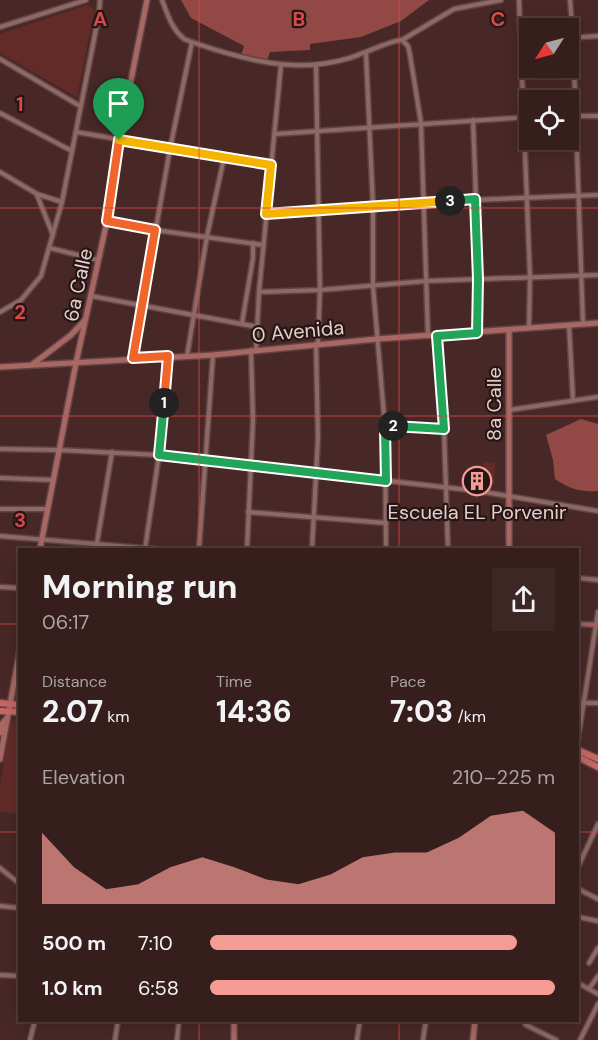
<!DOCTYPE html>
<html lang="en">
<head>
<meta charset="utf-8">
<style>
  body { margin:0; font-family:"DM Sans",sans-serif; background:#3d2725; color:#f1f3f6; height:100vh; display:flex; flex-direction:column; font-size:22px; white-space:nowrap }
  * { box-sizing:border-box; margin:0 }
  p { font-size:20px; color:#aaa2a3 }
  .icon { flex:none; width:33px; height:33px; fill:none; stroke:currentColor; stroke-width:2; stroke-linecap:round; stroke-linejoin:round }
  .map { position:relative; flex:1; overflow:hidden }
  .details { position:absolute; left:18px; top:548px; width:561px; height:474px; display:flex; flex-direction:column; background:#361e1c; border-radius:0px; box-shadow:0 3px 15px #0003,0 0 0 2px #503c3b }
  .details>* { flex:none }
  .needle { width:39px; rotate:234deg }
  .tools { position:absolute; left:519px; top:18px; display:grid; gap:12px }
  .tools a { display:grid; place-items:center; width:60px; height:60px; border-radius:0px; background:#361e1c; box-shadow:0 3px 15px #0003,0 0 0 2px #503c3b; font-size:30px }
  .pin { position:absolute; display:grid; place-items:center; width:51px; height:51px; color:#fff; margin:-62px -26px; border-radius:50% 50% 50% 0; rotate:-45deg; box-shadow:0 0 6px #0007 }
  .pin .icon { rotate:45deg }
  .km { position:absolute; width:30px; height:30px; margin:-15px; border-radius:50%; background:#222; color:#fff; font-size:16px; line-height:30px; text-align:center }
  .round { display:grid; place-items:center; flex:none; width:63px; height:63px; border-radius:0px; background:#3d2725 }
  .summary { display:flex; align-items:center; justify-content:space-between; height:102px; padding:0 24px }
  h1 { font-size:33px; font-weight:800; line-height:45px }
  .stats { display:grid; grid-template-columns:repeat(3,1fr); gap:9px; height:102px; padding:6px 24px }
  .stats div { display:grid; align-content:center }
  .stats b { font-size:30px; font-weight:800 }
  .stats small { font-size:16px; font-weight:400 }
  .stats p { font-size:16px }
  .chart { height:168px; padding:12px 24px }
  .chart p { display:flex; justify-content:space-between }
  .chart svg { width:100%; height:108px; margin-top:6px; fill:#f59c95; opacity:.7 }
  ul { padding:0 24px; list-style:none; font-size:20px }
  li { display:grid; grid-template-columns:96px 72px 1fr; align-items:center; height:45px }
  li i { height:15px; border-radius:8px; background:#f59c95 }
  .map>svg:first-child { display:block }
  .green { fill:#622b28 }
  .forest { fill:#924945 }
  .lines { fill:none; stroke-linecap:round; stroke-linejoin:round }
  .street-casing { stroke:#614544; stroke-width:7 }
  .secondary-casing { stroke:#614544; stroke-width:8 }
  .primary-casing { stroke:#614544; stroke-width:9 }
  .street { stroke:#8d6864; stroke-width:4 }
  .secondary { stroke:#a96763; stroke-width:5 }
  .primary { stroke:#c56762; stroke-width:6 }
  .split-1-casing { stroke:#fff; stroke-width:12 }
  .split-2-casing { stroke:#fff; stroke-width:12 }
  .split-3-casing { stroke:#fff; stroke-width:12 }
  .split-4-casing { stroke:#fff; stroke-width:12 }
  .split-1 { stroke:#f0652b; stroke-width:8 }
  .split-2 { stroke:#22a559; stroke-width:8 }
  .split-3 { stroke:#22a559; stroke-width:8 }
  .split-4 { stroke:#f5b400; stroke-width:8 }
  .grid { fill:none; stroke:#d94949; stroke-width:1.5; stroke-opacity:0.55 }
  .labels { text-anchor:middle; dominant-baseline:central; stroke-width:4.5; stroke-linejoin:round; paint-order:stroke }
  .street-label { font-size:20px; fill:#e5cfcd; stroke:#251615 }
  .poi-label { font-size:20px; fill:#e5cfcd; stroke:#251615 }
  .grid-label { font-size:20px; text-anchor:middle; font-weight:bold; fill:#d94949; stroke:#251615; stroke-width:4.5; stroke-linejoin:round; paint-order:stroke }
</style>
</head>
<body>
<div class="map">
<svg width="598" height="1040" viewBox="0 0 598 1040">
  <rect width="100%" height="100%" fill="#482826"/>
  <!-- green -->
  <g class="green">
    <path d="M87 5 93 8 94 12 77 97 0 53V34Z"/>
    <path d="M483 462 495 463 494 484 482 483Z"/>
    <path d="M19 718V814L0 811V787L9 730 12 721Z"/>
  </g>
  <!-- forest -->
  <g class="forest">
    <path d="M181 0H429L401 21 361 37 310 44V50L270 52 267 61 241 55 244 46 191 18Z"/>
    <path d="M581 419 598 424V491C581 492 569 489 555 479L553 460 546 435Z"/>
  </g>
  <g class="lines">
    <!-- street casing -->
    <g class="street-casing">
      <g id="street">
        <path d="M162 0C168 15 171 28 184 39 196 44 210 48 223 52 264 64 304 71 346 59 359 56 393 39 402 40"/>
        <path d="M519 0 530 277 529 328"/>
        <path d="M570 0 573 37 583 323"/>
        <path d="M0 27 86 0"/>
        <path d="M568 38 598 36"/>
        <path d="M402 40 408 46 410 55 421 123 428 336"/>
        <path d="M402 40 454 9 501 0"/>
        <path d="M522 42 530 41"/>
        <path d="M366 54 373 206V286L385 427 386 549"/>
        <path d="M0 59 80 106"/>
        <path d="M0 113 72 151"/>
        <path d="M568 116H598"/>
        <path d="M473 120 479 279 477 332"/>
        <path d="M76 132 271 165"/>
        <path d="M275 134 530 117"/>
        <path d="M0 172 37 194 62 202"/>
        <path d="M37 195 53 235"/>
        <path d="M266 214 423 202 598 195"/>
        <path d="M107 221 155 230 263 245"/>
        <path d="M50 248 98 260"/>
        <path d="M259 292 320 290 426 281 598 275"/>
        <path d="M91 296 258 327"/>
        <path d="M0 312 21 300 41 276 62 202 99 14 100 0"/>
        <path d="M242 323 253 258V243"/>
        <path d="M569 325 573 400"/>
        <path d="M437 336 444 429 448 549"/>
        <path d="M256 350 259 292 281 65"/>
        <path d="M187 356 207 236 224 158"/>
        <path d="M133 358 170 149 192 42"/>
        <path d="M509 410 598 397"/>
        <path d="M385 427 444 429"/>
        <path d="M0 449 59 450 159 455 478 491 598 511"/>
        <path d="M0 478 53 480"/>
        <path d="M0 509H47"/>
        <path d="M248 512 386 523"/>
        <path d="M0 536 155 549"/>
        <path d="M96 549 112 452"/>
        <path d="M145 549 159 455 168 356"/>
        <path d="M199 549 213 355"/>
        <path d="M247 549 253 420 251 350"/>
        <path d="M312 549 318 438 316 345 318 342 320 290 316 65"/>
        <path d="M578 578 598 580"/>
        <path d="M0 587 20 588"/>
        <path d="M578 624 598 625"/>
        <path d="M578 703H598"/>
        <path d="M578 739 598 612"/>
        <path d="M578 867 598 824"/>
        <path d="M0 868 20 884"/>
        <path d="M578 889 598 899"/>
        <path d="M0 906 20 908"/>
        <path d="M578 917 598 921"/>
        <path d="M589 963 598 948"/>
        <path d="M0 975 20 976"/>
        <path d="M578 983 598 994"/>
        <path d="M589 989 598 976"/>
        <path d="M523 1020 526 1025 556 1040"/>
        <path d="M30 1040 35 1020"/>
        <path d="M115 1040 118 1020"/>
        <path d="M177 1040 179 1020"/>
        <path d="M357 1040 360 1020"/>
        <path d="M423 1040 426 1020"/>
        <path d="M580 1040 598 1004"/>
      </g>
    </g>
    <!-- secondary casing -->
    <g class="secondary-casing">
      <g id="secondary">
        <path d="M33 364 71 335 85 320"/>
        <path d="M0 367 213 355 377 339 598 323"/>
        <path d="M40 549 76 363 107 221 119 140 147 0"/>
        <path d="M509 549V331"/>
        <path d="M0 733 2 724 6 719"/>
        <path d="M0 759 20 650"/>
        <path d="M234 1040V1020"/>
        <path d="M473 1040 475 1020"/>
      </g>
    </g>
    <!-- primary casing -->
    <g class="primary-casing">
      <g id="primary">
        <path d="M0 703 20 705"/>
        <path d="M0 711 20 712"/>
        <path d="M578 750 598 759"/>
        <path d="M578 757 598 767"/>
      </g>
    </g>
    <!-- street -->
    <use href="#street" class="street"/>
    <!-- secondary -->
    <use href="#secondary" class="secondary"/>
    <!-- primary -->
    <use href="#primary" class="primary"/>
  </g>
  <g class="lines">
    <!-- split-1 casing -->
    <g class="split-1-casing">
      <path id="split-1" d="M119 140 107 221 155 230 133 358 168 356 164 403"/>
    </g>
    <!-- split-2 casing -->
    <g class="split-2-casing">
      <path id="split-2" d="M164 403 159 455 386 481 385 427 393 426"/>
    </g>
    <!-- split-3 casing -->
    <g class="split-3-casing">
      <path id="split-3" d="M393 426 444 429 437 336 477 333 478 279 475 199 450 201"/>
    </g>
    <!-- split-4 casing -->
    <g class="split-4-casing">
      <path id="split-4" d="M119 140 271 165 266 214 450 201"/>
    </g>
    <!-- split-1 -->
    <use href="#split-1" class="split-1"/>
    <!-- split-2 -->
    <use href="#split-2" class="split-2"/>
    <!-- split-3 -->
    <use href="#split-3" class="split-3"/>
    <!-- split-4 -->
    <use href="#split-4" class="split-4"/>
  </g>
  <!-- grid -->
  <path class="grid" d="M199 0V549M399 0V549M0 208H598M0 416H598M0 624H20M578 624H598M0 832H20M578 832H598M199 1020V1040M399 1020V1040"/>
  <!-- icons -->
  <defs>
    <g id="building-ring" transform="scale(1.5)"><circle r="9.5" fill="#251615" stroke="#f59c95" stroke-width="1.5"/><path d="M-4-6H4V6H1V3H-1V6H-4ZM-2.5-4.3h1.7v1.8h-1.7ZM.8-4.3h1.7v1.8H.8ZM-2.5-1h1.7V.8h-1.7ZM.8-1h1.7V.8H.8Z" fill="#f59c95"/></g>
  </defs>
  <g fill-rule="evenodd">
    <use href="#building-ring" x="477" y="481"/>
  </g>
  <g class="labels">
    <!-- street labels -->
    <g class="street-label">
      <text transform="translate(78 285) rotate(-78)">6a Calle</text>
      <text transform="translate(298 331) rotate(-5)">0 Avenida</text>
      <text transform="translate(494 404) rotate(-90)">8a Calle</text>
    </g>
    <!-- poi labels -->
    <g class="poi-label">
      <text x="477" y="512">Escuela EL Porvenir</text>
    </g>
  </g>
  <g class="grid-label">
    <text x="100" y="26">A</text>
    <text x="299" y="26">B</text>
    <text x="498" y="26">C</text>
    <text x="20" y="111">1</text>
    <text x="20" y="319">2</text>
    <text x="20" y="527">3</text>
  </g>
</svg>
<div class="tools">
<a><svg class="needle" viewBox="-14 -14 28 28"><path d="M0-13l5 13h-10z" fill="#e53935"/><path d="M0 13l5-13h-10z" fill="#aaa2a3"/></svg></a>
<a><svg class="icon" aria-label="locate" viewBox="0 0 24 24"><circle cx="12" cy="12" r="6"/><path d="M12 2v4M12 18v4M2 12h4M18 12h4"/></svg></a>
</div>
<div class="pin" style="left:119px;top:140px;background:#1e9e55"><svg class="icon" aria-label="arrive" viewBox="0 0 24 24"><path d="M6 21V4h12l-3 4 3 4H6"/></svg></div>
<b class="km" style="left:164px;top:403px">1</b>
<b class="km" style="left:393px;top:426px">2</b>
<b class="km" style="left:450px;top:201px">3</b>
<section class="details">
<div class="summary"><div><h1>Morning run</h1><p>06:17</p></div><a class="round"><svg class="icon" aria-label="share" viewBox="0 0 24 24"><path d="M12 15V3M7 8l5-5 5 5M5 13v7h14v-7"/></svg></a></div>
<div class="stats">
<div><p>Distance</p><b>2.07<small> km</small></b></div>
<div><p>Time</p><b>14:36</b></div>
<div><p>Pace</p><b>7:03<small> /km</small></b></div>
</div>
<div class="chart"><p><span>Elevation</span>210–225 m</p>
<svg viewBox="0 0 160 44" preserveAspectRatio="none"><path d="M0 44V15L10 29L20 38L30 36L40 29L50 25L60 29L70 34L80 36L90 32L100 25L110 23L120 23L130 17L140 8L150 6L160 15V44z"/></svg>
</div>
<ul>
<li><b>500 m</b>7:10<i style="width:89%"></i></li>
<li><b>1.0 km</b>6:58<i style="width:100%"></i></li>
</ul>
</section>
</div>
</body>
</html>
